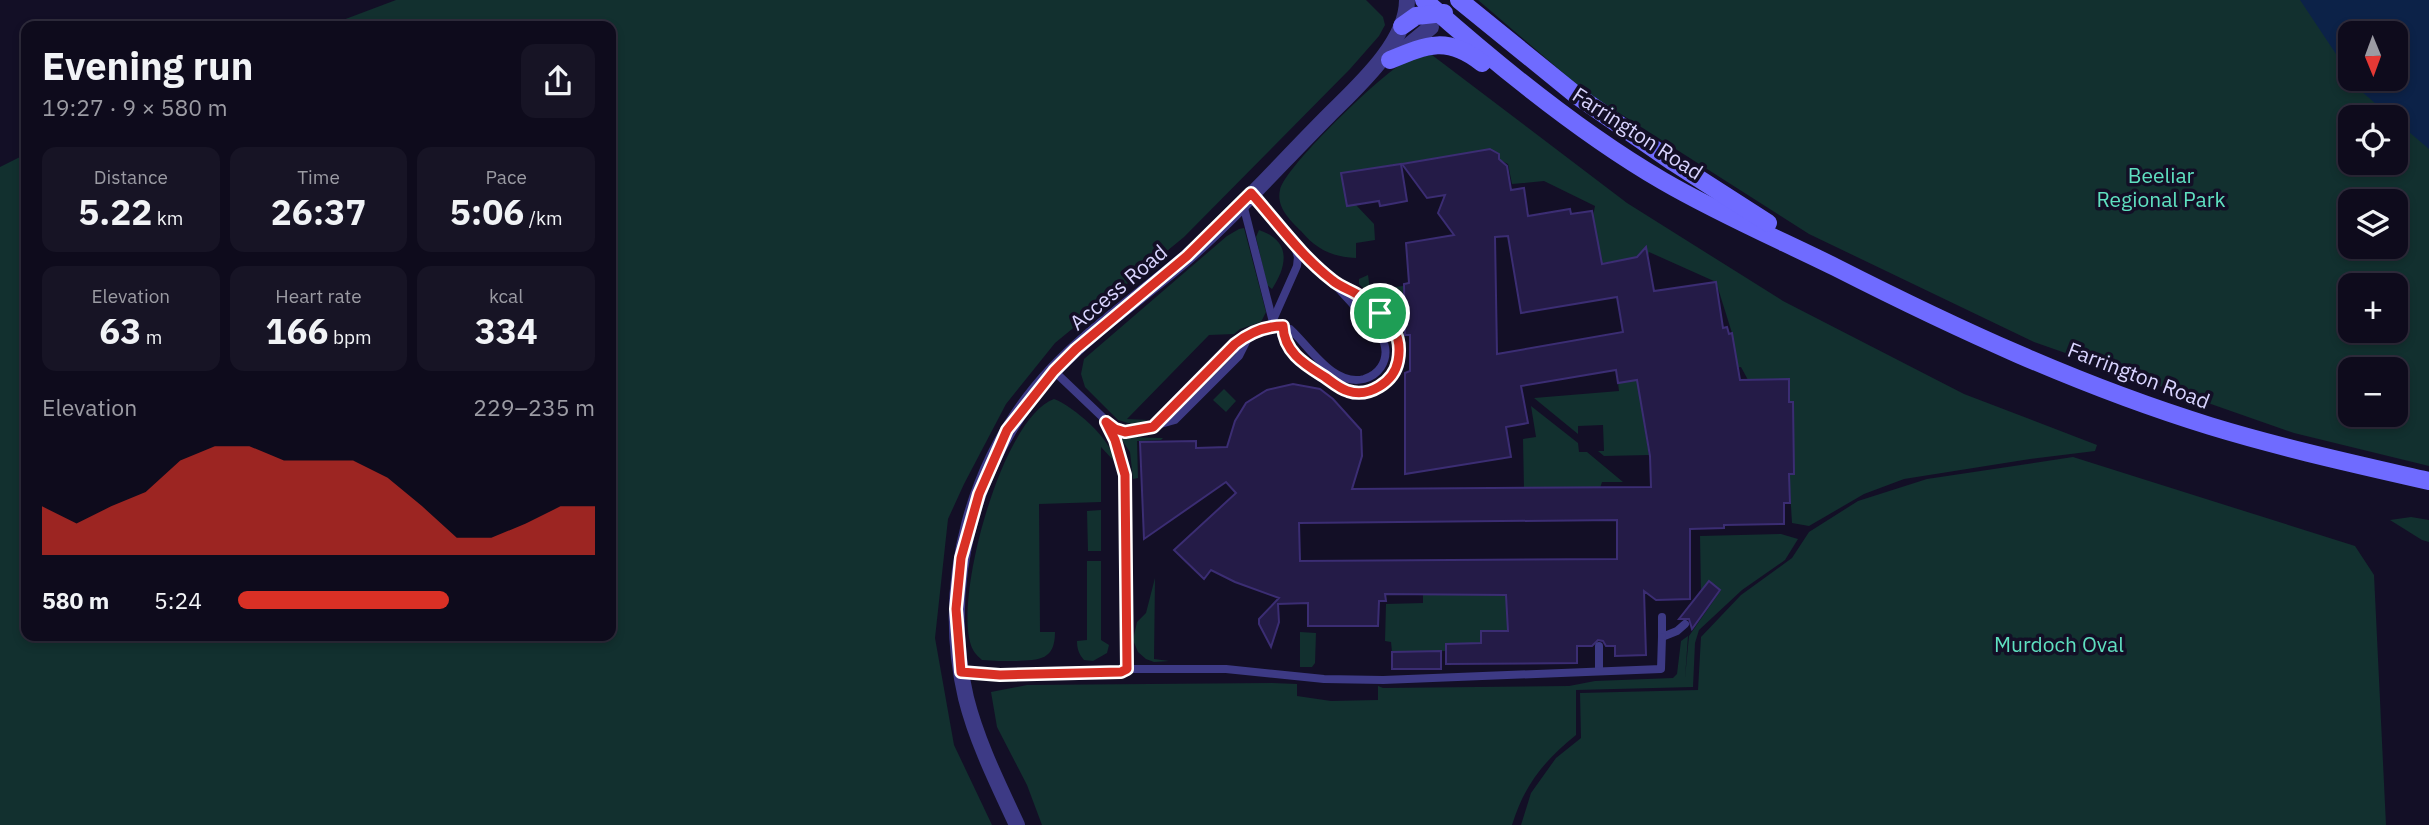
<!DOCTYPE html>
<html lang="en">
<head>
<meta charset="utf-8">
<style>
  body { margin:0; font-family:"IBM Plex Sans",sans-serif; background:#171425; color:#f1f3f6; height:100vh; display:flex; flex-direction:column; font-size:26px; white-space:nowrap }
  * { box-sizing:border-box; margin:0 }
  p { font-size:23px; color:#9b9ba3 }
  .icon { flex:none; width:38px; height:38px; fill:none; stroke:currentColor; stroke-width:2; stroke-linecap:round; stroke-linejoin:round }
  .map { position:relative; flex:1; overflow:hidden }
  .panel { position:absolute; left:21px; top:21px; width:595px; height:620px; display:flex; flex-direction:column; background:#0e0b1c; border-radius:14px; box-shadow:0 4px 10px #0003,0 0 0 2px #2e2b3b }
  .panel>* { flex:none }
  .needle { width:46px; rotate:179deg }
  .buttons { position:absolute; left:2338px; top:21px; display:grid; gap:14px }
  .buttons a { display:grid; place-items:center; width:70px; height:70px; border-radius:14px; background:#0e0b1c; box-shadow:0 4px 10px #0003,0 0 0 2px #2e2b3b; font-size:35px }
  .pin { position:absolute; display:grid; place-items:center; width:60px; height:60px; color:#fff; margin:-30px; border:4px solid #fff; border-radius:50%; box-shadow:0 2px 7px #0007 }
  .round { display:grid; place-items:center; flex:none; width:74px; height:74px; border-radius:14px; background:#171425 }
  .head { display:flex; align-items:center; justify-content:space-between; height:119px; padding:0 21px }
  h1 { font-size:38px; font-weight:700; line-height:52px }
  .figures { display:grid; grid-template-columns:repeat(3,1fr); gap:10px; height:119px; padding:7px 21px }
  .figures div { display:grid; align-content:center; border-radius:14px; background:#171425; text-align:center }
  .figures b { font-size:35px; font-weight:700 }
  .figures small { font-size:19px; font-weight:400 }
  .figures p { font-size:19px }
  .chart { height:196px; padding:14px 21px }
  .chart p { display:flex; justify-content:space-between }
  .chart svg { width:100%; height:126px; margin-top:7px; fill:#d93025; opacity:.7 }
  ul { padding:0 21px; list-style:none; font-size:23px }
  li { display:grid; grid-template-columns:112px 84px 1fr; align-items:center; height:52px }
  li i { height:18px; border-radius:9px; background:#d93025 }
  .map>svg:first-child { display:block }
  .green { fill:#12302f; fill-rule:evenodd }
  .water { fill:#0c2248 }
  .building { fill:#241b47; stroke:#3b2d73; stroke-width:2; fill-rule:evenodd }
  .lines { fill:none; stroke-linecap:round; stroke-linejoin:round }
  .lane { stroke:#3d3a85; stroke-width:8 }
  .street { stroke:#3d3a85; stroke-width:16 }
  .secondary { stroke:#6f6bff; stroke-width:18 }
  .route-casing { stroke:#fff; stroke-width:14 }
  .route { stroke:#d93025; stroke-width:9 }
  .labels { text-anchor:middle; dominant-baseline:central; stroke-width:7; stroke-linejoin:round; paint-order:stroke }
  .street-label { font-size:21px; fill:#d9d4ff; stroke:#130f26 }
  .park-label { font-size:21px; fill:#5fe0c0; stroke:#130f26 }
</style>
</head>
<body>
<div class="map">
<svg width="2429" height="825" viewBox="0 0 2429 825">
  <rect width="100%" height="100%" fill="#130f26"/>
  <!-- green -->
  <g class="green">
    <path d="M396 0H1366L1383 17 1385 25 1379 36 1350 69 1184 237 1055 343 1006 404 964 484 948 519 935 638 954 745 992 825H0V167L26 154V635H611V26H327Z"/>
    <path d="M1478 0H2429V466L2294 433 2034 342 1809 234 1583 90ZM2350 33H2396V79H2350ZM2350 117H2396V163H2350ZM2350 201H2396V247H2350ZM2350 285H2396V331H2350ZM2350 369H2396V415H2350Z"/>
    <path d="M1432 55 1627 203 1783 301 1964 394 2097 445 2095 451 2030 459 1904 479 1864 494 1809 526 1792 523 1789 474H1794L1793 402H1789V380H1748L1741 367 1699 373 1692 398H1640L1649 455 1604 456 1598 451H1604L1603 425 1578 426V434L1534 398 1619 391 1618 383 1737 363 1732 333 1716 282 1649 252 1648 256 1602 263 1593 216 1595 206 1544 181 1512 184 1508 164 1498 159 1499 154 1493 156 1491 149 1341 173 1347 206 1356 205 1374 224 1375 240 1356 243V258C1332 257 1316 249 1301 231 1290 220 1276 207 1280 190 1284 168 1375 81 1397 67 1407 61 1420 56 1432 55Z"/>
    <path d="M1244 228 1266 312 1261 322 1240 329 1234 334 1209 335 1127 419 1148 420 1135 425 1118 420 1085 387 1081 374 1084 359 1227 236 1239 229Z"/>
    <path d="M1259 230C1292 241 1287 266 1272 289L1267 285 1256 237Z"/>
    <path d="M1368 275 1370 290 1403 286V321L1399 324 1359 284V279Z"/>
    <path d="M1224 389 1236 401 1226 412 1213 400Z"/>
    <path d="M1054 399C1073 406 1113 440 1114 461L1101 447V502L1039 504 1040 632H1055C1055 660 1040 660 1016 661 1005 661 993 661 982 660 976 655 972 650 970 642 956 592 1002 418 1054 399Z"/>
    <path d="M1531 406 1578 443 1579 452H1587L1623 482H1602L1600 488 1524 489 1523 439 1536 437Z"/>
    <path d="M1124 437 1163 438 1161 440 1137 441 1138 478 1133 479 1130 452 1122 440Z"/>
    <path d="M2073 457 2355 546 2374 575 2386 825H1521L1531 793 1556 758 1581 738 1580 693 1698 690 1701 637 1741 595 1792 558 1809 532 1858 501 1927 479Z"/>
    <path d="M1101 510V551H1088L1087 511Z"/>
    <path d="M2411 517 2429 520V542L2422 540 2390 520Z"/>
    <path d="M1781 534 1798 539 1785 560 1742 590 1699 630 1695 643 1693 687 1576 690V735C1543 762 1525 784 1512 825H1042L1027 785 997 727 991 692 1027 685 1272 683 1297 684V696L1331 701 1378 700V686L1383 688 1569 686 1595 681 1673 678 1677 674 1681 641 1688 636 1685 678 1689 636 1721 590 1709 581 1701 592 1700 536Z"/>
    <path d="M1087 561H1101V640L1109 645 1107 653 1093 661 1084 660C1079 654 1077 649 1077 641L1087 640Z"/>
    <path d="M1155 578 1154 659 1169 661 1154 662 1146 659 1138 652 1133 640 1137 622 1146 613Z"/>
    <path d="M1423 594 1506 595 1577 631H1481V643L1446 644V651L1392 652 1391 642 1385 641 1386 604 1423 603Z"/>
    <path d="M1300 632 1316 633 1315 663 1312 667H1300Z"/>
  </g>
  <!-- water -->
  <path class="water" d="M2300 0H2429V149L2396 121V117H2391L2361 91 2353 79H2396V33H2350V75Z"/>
  <!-- building -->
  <g class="building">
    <path d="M1490 149 1499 154V159L1507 166 1511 190 1524 188 1528 216 1570 209 1571 214 1592 211 1602 264 1637 257 1646 247 1654 291 1716 282 1723 328 1727 327 1729 334 1732 333 1740 380 1789 379V402H1793L1794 474H1789L1790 503H1784V524L1724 525V528L1690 529V599L1656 600 1644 591 1646 655 1615 656V646H1606L1603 641 1598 640 1592 646H1577V663L1446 664V644L1481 643V631H1508L1506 595 1385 594 1386 601H1379L1378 626H1308V603L1278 604 1279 622 1271 647 1259 624V619L1279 598 1235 582 1211 570 1204 579 1174 550 1236 493 1226 482 1144 539 1140 442 1196 441V448L1227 447 1235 421 1246 403 1267 390 1293 384 1320 389 1333 399 1361 430 1362 456 1352 489 1651 487 1650 456 1637 380 1618 383 1616 370 1521 386 1528 423 1506 427 1511 457 1405 474V373L1410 371V335H1405L1404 284 1409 283 1406 243 1454 235 1438 213 1445 195 1427 198 1402 164ZM1508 236 1521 313 1617 297 1623 332 1497 354 1495 237ZM1617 520V559L1300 561 1299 523Z"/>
    <path d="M1401 164 1407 201 1380 206 1379 201 1347 206 1341 173Z"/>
    <path d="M1709 581 1720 590 1692 629 1689 619H1679Z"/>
    <path d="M1441 651V669H1392V652Z"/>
  </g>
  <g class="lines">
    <!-- lane -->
    <g class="lane">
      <path d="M1243 204 1274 326"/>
      <path d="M1273 320 1297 266 1298 257 1294 244"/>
      <path d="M1283 326C1284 349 1302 365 1321 375 1331 379 1339 388 1349 391 1381 400 1411 362 1396 333 1384 311 1361 296 1339 285"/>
      <path d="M1054 371 1115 429 1132 432 1175 420 1239 356 1250 334"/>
      <path d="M1153 427 1235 344C1250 332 1270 321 1290 329 1310 347 1333 387 1364 379 1371 377 1377 373 1381 367 1388 356 1386 346 1381 335L1251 193"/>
      <path d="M1662 617V637L1677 631 1685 624"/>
      <path d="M1599 646V671"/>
      <path d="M1127 669H1226L1324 679 1383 680 1661 669 1662 637"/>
      <path d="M962 672 1000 675 1121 672 1127 669 1125 475 1115 440 1106 422"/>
    </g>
    <!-- street -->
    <g class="street">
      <path d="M1402 51 1431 27"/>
      <path d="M1017 825C998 784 977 742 966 698 939 582 973 456 1054 370 1094 328 1143 295 1187 257 1237 213 1282 162 1329 115 1357 87 1407 43 1407 0"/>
    </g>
    <!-- secondary -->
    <g class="secondary">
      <path d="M1424 0C1496 64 1580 133 1663 181 1718 213 1778 239 1835 267 1955 328 2080 386 2210 426 2282 448 2355 464 2429 481"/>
      <path d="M1459 0 1576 95 1673 162 1768 223"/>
      <path d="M1402 26 1416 16 1444 13"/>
      <path d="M1390 60C1428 44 1448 36 1482 63"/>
    </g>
  </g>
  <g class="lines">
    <!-- route casing -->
    <g class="route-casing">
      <path id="route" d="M1251 193C1277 222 1301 256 1332 280 1340 287 1351 290 1360 296 1373 304 1386 317 1394 330 1400 340 1400 350 1398 361 1394 382 1369 398 1348 391 1340 389 1332 382 1325 377 1306 365 1284 353 1283 326 1264 326 1249 333 1235 344L1153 427 1125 432 1115 429 1106 422 1115 440 1125 475 1127 669 1121 672 1000 675 961 672 956 609 961 558 979 494 1007 430 1054 371 1076 349 1187 256Z"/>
    </g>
    <!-- route -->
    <use href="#route" class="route"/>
  </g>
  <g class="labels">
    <!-- street labels -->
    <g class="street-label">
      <text transform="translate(1638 133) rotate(33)">Farrington Road</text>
      <text transform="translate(1118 287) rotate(-40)">Access Road</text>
      <text transform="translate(2139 375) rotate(21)">Farrington Road</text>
    </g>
    <!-- park labels -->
    <g class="park-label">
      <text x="2161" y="175">Beeliar<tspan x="2161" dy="24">Regional Park</tspan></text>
      <text x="2059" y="644">Murdoch Oval</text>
    </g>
  </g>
</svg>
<div class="buttons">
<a><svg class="needle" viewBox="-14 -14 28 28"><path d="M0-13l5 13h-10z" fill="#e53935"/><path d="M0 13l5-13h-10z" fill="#9b9ba3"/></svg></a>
<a><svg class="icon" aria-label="locate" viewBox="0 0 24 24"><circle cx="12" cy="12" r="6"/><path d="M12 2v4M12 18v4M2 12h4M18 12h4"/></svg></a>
<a><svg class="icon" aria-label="layers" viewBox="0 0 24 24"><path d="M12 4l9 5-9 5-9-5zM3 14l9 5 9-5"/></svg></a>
<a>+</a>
<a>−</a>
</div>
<div class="pin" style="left:1380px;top:313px;background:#1e9e55"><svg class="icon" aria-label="arrive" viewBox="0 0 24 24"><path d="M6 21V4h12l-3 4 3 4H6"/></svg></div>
<section class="panel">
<div class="head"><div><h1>Evening run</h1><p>19:27 · 9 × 580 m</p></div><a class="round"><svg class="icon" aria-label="share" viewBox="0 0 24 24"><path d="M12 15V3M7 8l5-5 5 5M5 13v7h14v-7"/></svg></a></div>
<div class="figures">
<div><p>Distance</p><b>5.22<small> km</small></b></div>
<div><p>Time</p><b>26:37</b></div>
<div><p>Pace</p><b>5:06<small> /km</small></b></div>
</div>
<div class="figures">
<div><p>Elevation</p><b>63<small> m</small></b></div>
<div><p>Heart rate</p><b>166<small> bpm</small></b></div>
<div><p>kcal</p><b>334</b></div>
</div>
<div class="chart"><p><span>Elevation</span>229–235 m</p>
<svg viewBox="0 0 160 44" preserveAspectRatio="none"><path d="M0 44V27L10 33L20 27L30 22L40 11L50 6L60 6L70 11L80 11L90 11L100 17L110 27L120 38L130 38L140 33L150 27L160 27V44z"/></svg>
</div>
<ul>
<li><b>580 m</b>5:24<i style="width:59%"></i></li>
</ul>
</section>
</div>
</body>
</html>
